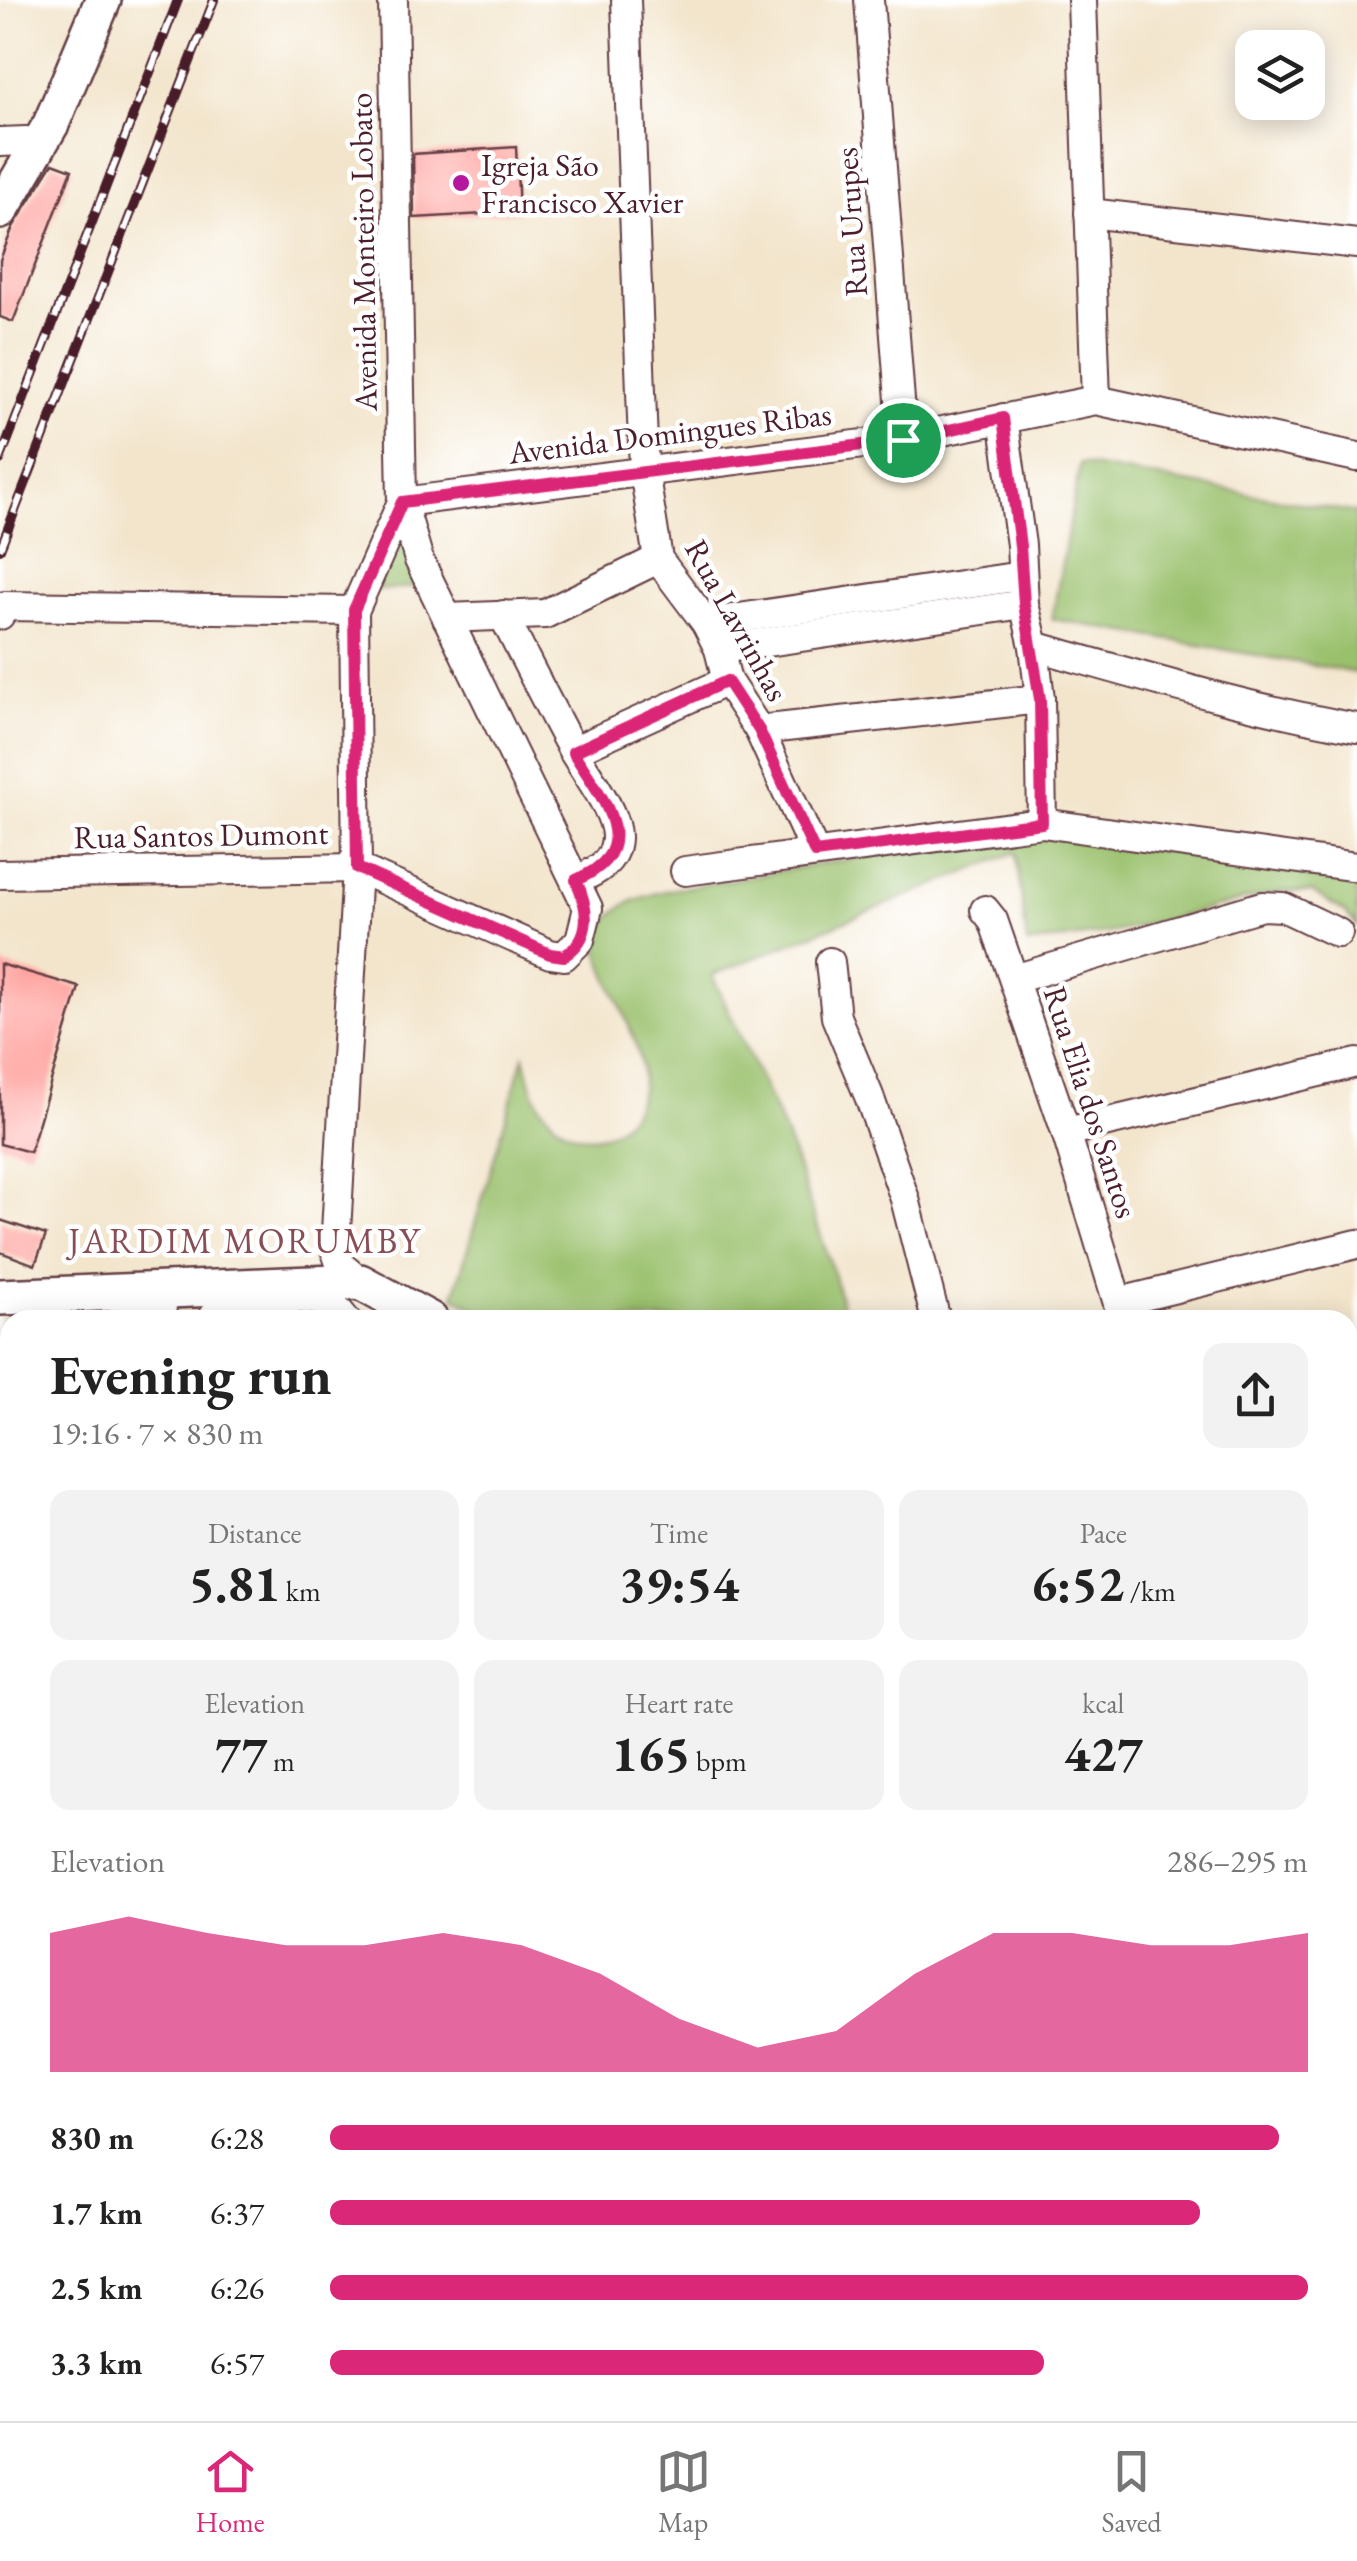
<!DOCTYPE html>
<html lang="en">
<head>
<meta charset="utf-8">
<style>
  body { margin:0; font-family:"EB Garamond",serif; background:#f2f2f2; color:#222; height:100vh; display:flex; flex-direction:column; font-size:38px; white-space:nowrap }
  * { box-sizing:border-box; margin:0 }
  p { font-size:32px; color:#767676 }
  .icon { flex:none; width:55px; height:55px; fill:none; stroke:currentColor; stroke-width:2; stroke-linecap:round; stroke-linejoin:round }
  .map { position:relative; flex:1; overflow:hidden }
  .side { position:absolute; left:0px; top:1310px; width:1358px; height:1112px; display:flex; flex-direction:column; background:#fff; border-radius:30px 30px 0 0; box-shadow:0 5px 25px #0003 }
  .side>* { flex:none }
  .tools { position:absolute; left:1235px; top:30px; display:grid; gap:20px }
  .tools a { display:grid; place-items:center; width:90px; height:90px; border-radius:20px; background:#fff; box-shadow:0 5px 25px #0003; font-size:50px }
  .pin { position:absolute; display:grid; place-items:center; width:85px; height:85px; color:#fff; margin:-42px; border:5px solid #fff; border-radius:50%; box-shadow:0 2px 10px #0007 }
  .round { display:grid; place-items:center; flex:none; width:105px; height:105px; border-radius:20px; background:#f2f2f2 }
  .overview { display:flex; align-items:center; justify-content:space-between; height:170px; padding:0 50px }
  h1 { font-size:55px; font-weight:700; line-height:75px }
  .figures { display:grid; grid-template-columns:repeat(3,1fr); gap:15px; height:170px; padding:10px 50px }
  .figures div { display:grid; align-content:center; border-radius:20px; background:#f2f2f2; text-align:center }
  .figures b { font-size:50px; font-weight:700 }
  .figures small { font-size:28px; font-weight:400 }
  .figures p { font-size:28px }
  .chart { height:280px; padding:20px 50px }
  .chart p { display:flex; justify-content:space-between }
  .chart svg { width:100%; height:180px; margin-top:10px; fill:#db2777; opacity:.7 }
  ul { padding:0 50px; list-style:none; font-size:32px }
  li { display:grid; grid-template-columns:160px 120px 1fr; align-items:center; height:75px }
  li i { height:25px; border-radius:12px; background:#db2777 }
  .dock { display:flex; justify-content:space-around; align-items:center; height:140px; border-top:2px solid #e0e0e0; background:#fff; font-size:28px; color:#767676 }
  .dock a { display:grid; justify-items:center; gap:5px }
  .dock .active { color:#db2777 }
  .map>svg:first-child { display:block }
  .green { fill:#99c06b; stroke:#72704b; stroke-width:2.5 }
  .building { fill:#ffa6a2 }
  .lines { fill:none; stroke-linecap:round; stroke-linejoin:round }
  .minor-casing { stroke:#633d43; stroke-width:32 }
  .major-casing { stroke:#633d43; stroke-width:40 }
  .minor { stroke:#fff; stroke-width:28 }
  .major { stroke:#fff; stroke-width:35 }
  .rail-casing { stroke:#4a1f2b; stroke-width:10 }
  .rail { stroke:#fff; stroke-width:6; stroke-dasharray:19; stroke-linecap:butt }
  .route-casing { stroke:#fff; stroke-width:20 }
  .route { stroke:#db2777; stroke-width:12 }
  .poi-dot { fill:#b5179e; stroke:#fff; stroke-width:4 }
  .labels { text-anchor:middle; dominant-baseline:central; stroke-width:9; stroke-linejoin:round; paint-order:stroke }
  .poi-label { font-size:32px; fill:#4a1f2b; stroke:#fff; text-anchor:start }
  .street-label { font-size:32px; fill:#4a1f2b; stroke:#fff }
  .neighbourhood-label { font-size:35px; letter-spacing:2.5px; fill:#894e55; stroke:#fff }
</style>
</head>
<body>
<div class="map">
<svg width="1357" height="2421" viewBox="0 0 1357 2421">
  <rect width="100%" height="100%" fill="#fff"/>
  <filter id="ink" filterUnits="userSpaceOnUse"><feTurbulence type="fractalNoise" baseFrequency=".01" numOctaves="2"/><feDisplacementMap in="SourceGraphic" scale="20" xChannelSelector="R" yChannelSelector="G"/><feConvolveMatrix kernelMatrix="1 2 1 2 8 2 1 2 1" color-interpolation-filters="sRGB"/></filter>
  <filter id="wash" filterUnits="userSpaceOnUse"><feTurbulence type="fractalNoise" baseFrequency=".0048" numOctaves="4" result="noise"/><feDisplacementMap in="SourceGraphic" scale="40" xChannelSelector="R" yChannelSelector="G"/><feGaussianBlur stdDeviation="2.25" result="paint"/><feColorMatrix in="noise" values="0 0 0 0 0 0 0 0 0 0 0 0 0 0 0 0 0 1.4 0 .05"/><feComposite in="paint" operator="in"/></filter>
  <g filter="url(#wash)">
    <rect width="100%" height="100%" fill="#f3e5cc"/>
    <!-- green -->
    <g class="green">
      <path d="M1080 464 1357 513V673L1052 619Z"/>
      <path d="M403 517 427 586 377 590Z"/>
      <path d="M1020 830 1357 877V926L1345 912 1312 892 1283 891 1114 932 1027 944 1016 852 712 975 786 1135 830 1262 846 1320H495L454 1296 524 1056C529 1076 532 1097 546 1113 578 1152 626 1141 640 1094 655 1045 587 963 600 933 613 903 641 897 670 890Z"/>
      <path d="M1357 1433V1580L1348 1577V1435Z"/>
      <path d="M1357 1962V2189L1348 2129V1964Z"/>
    </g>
    <g id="blocks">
      <!-- building -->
      <g class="building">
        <path d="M516 147 519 212 414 218 413 154Z"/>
        <path d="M53 163 72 170 13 322 0 317V260L13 227Z"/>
        <path d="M0 964 79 987 30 1152 0 1144Z"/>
        <path d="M0 1220 46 1235 35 1265 0 1252Z"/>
        <path d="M131 1313V1320H88V1315Z"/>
      </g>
    </g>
  </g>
  <g filter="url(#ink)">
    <use href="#blocks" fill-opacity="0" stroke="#633d43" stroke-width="2.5"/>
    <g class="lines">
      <!-- minor casing -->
      <g class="minor-casing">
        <g id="minor">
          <path d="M626 0 644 470 658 559 706 623 719 649 727 681 759 730 815 853"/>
          <path d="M869 0 903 439"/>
          <path d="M1082 0 1096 400"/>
          <path d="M0 142 26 141"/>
          <path d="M1089 213 1357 244"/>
          <path d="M1003 418 1021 545 1024 604 1034 646 1040 699 1042 823"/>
          <path d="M402 502 903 439 1096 400 1357 457"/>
          <path d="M0 615 4 606 354 611"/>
          <path d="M503 615C525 659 548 704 571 747 584 772 617 811 616 838 615 862 596 872 576 880"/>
          <path d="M447 618 545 614 658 559"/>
          <path d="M706 623 1021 576"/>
          <path d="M1034 646C1141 676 1247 708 1357 728"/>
          <path d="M719 649 1024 604"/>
          <path d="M759 730 1040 699"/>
          <path d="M573 751 727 681"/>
          <path d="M685 871 1042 823 1357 867"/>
          <path d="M0 874 357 868 550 954 564 956 580 940 588 908 419 560 402 502 393 0"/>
          <path d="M985 910 993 920 1066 1132 1123 1320"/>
          <path d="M830 962 836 1017 869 1096 905 1199 936 1320"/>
          <path d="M1014 979 1262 906 1283 907 1338 933"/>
          <path d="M1066 1132 1357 1063"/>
          <path d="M360 1282 341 1266 335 1249 357 868 354 611 402 502"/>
          <path d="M1119 1302 1357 1244"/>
          <path d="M161 1320 163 1290"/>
          <path d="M211 1320C218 1311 223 1303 234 1300 252 1296 304 1297 322 1301 332 1304 340 1312 346 1320"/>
          <path d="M1348 1420 1357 1418"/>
          <path d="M0 1591H10"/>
          <path d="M1348 1599 1357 1601"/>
          <path d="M0 1825H10"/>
          <path d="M0 2041 10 2031"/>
          <path d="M1243 2412 1244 2421"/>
          <path d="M101 2421 102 2412"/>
          <path d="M150 2421 151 2412"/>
          <path d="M417 2421 424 2412"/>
          <path d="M682 2421 683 2412"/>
        </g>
      </g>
      <!-- major casing -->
      <g class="major-casing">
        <g id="major">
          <path d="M0 211 51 124 103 0"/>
          <path d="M0 1297 360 1282 430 1320"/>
          <path d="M1348 1715 1357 1717"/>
          <path d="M1348 1789 1357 1791"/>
        </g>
      </g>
      <!-- minor -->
      <use href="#minor" class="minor"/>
      <!-- major -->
      <use href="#major" class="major"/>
      <!-- rail casing -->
      <g class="rail-casing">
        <g id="rail">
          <path d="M0 460 178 0"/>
          <path d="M0 549 214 0"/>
        </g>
      </g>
      <!-- rail -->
      <use href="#rail" class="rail"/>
    </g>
  </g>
  <g class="lines" filter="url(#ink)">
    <!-- route casing -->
    <g class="route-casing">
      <path id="route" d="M1003 418 1020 546 1024 604 1040 699 1042 823 815 853 759 730 727 681 573 752C601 798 649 849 576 880 588 907 594 937 564 956L550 954 357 868 354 610 402 502 903 440Z"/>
    </g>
    <!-- route -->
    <use href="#route" class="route"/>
  </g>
  <!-- markers -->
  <circle class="poi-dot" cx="461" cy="183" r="10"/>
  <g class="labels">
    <!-- poi labels -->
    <g class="poi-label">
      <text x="481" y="165">Igreja São<tspan x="481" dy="37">Francisco Xavier</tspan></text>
    </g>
    <!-- street labels -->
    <g class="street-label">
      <text transform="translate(851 222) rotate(-94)">Rua Urupes</text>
      <text transform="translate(363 252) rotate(-91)">Avenida Monteiro Lobato</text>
      <text transform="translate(670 433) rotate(-7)">Avenida Domingues Ribas</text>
      <text transform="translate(737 620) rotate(61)">Rua Lavrinhas</text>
      <text transform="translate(201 835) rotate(-1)">Rua Santos Dumont</text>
      <text transform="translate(1091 1102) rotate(72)">Rua Elia dos Santos</text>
    </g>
    <!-- neighbourhood labels -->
    <g class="neighbourhood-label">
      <text x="245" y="1240">JARDIM MORUMBY</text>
    </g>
  </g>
</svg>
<div class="tools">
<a><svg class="icon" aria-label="layers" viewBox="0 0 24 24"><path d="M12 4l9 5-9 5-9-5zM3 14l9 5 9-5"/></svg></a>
</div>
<div class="pin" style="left:903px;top:440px;background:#1e9e55"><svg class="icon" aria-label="arrive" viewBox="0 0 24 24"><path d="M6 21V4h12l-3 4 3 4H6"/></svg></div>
<section class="side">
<div class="overview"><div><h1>Evening run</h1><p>19:16 · 7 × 830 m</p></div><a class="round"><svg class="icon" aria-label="share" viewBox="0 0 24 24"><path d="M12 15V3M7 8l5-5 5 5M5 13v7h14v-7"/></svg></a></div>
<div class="figures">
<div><p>Distance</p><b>5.81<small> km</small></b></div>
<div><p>Time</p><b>39:54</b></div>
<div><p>Pace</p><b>6:52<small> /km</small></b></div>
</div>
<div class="figures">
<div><p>Elevation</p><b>77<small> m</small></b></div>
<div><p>Heart rate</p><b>165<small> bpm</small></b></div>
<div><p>kcal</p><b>427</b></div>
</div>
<div class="chart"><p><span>Elevation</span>286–295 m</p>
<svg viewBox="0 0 160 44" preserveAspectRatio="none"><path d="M0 44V10L10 6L20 10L30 13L40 13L50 10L60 13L70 20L80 31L90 38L100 34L110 20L120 10L130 10L140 13L150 13L160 10V44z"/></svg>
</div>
<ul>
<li><b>830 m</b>6:28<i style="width:97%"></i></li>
<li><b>1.7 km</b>6:37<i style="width:89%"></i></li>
<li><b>2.5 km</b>6:26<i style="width:100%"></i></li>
<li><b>3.3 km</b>6:57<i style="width:73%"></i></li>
</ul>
</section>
</div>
<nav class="dock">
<a class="active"><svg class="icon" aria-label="home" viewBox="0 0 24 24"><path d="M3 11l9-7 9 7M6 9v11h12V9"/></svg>Home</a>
<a><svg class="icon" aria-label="map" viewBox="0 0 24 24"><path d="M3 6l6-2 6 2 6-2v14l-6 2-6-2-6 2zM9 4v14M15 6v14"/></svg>Map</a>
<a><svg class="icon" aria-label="saved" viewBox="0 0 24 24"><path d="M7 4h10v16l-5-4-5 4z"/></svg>Saved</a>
</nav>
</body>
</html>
